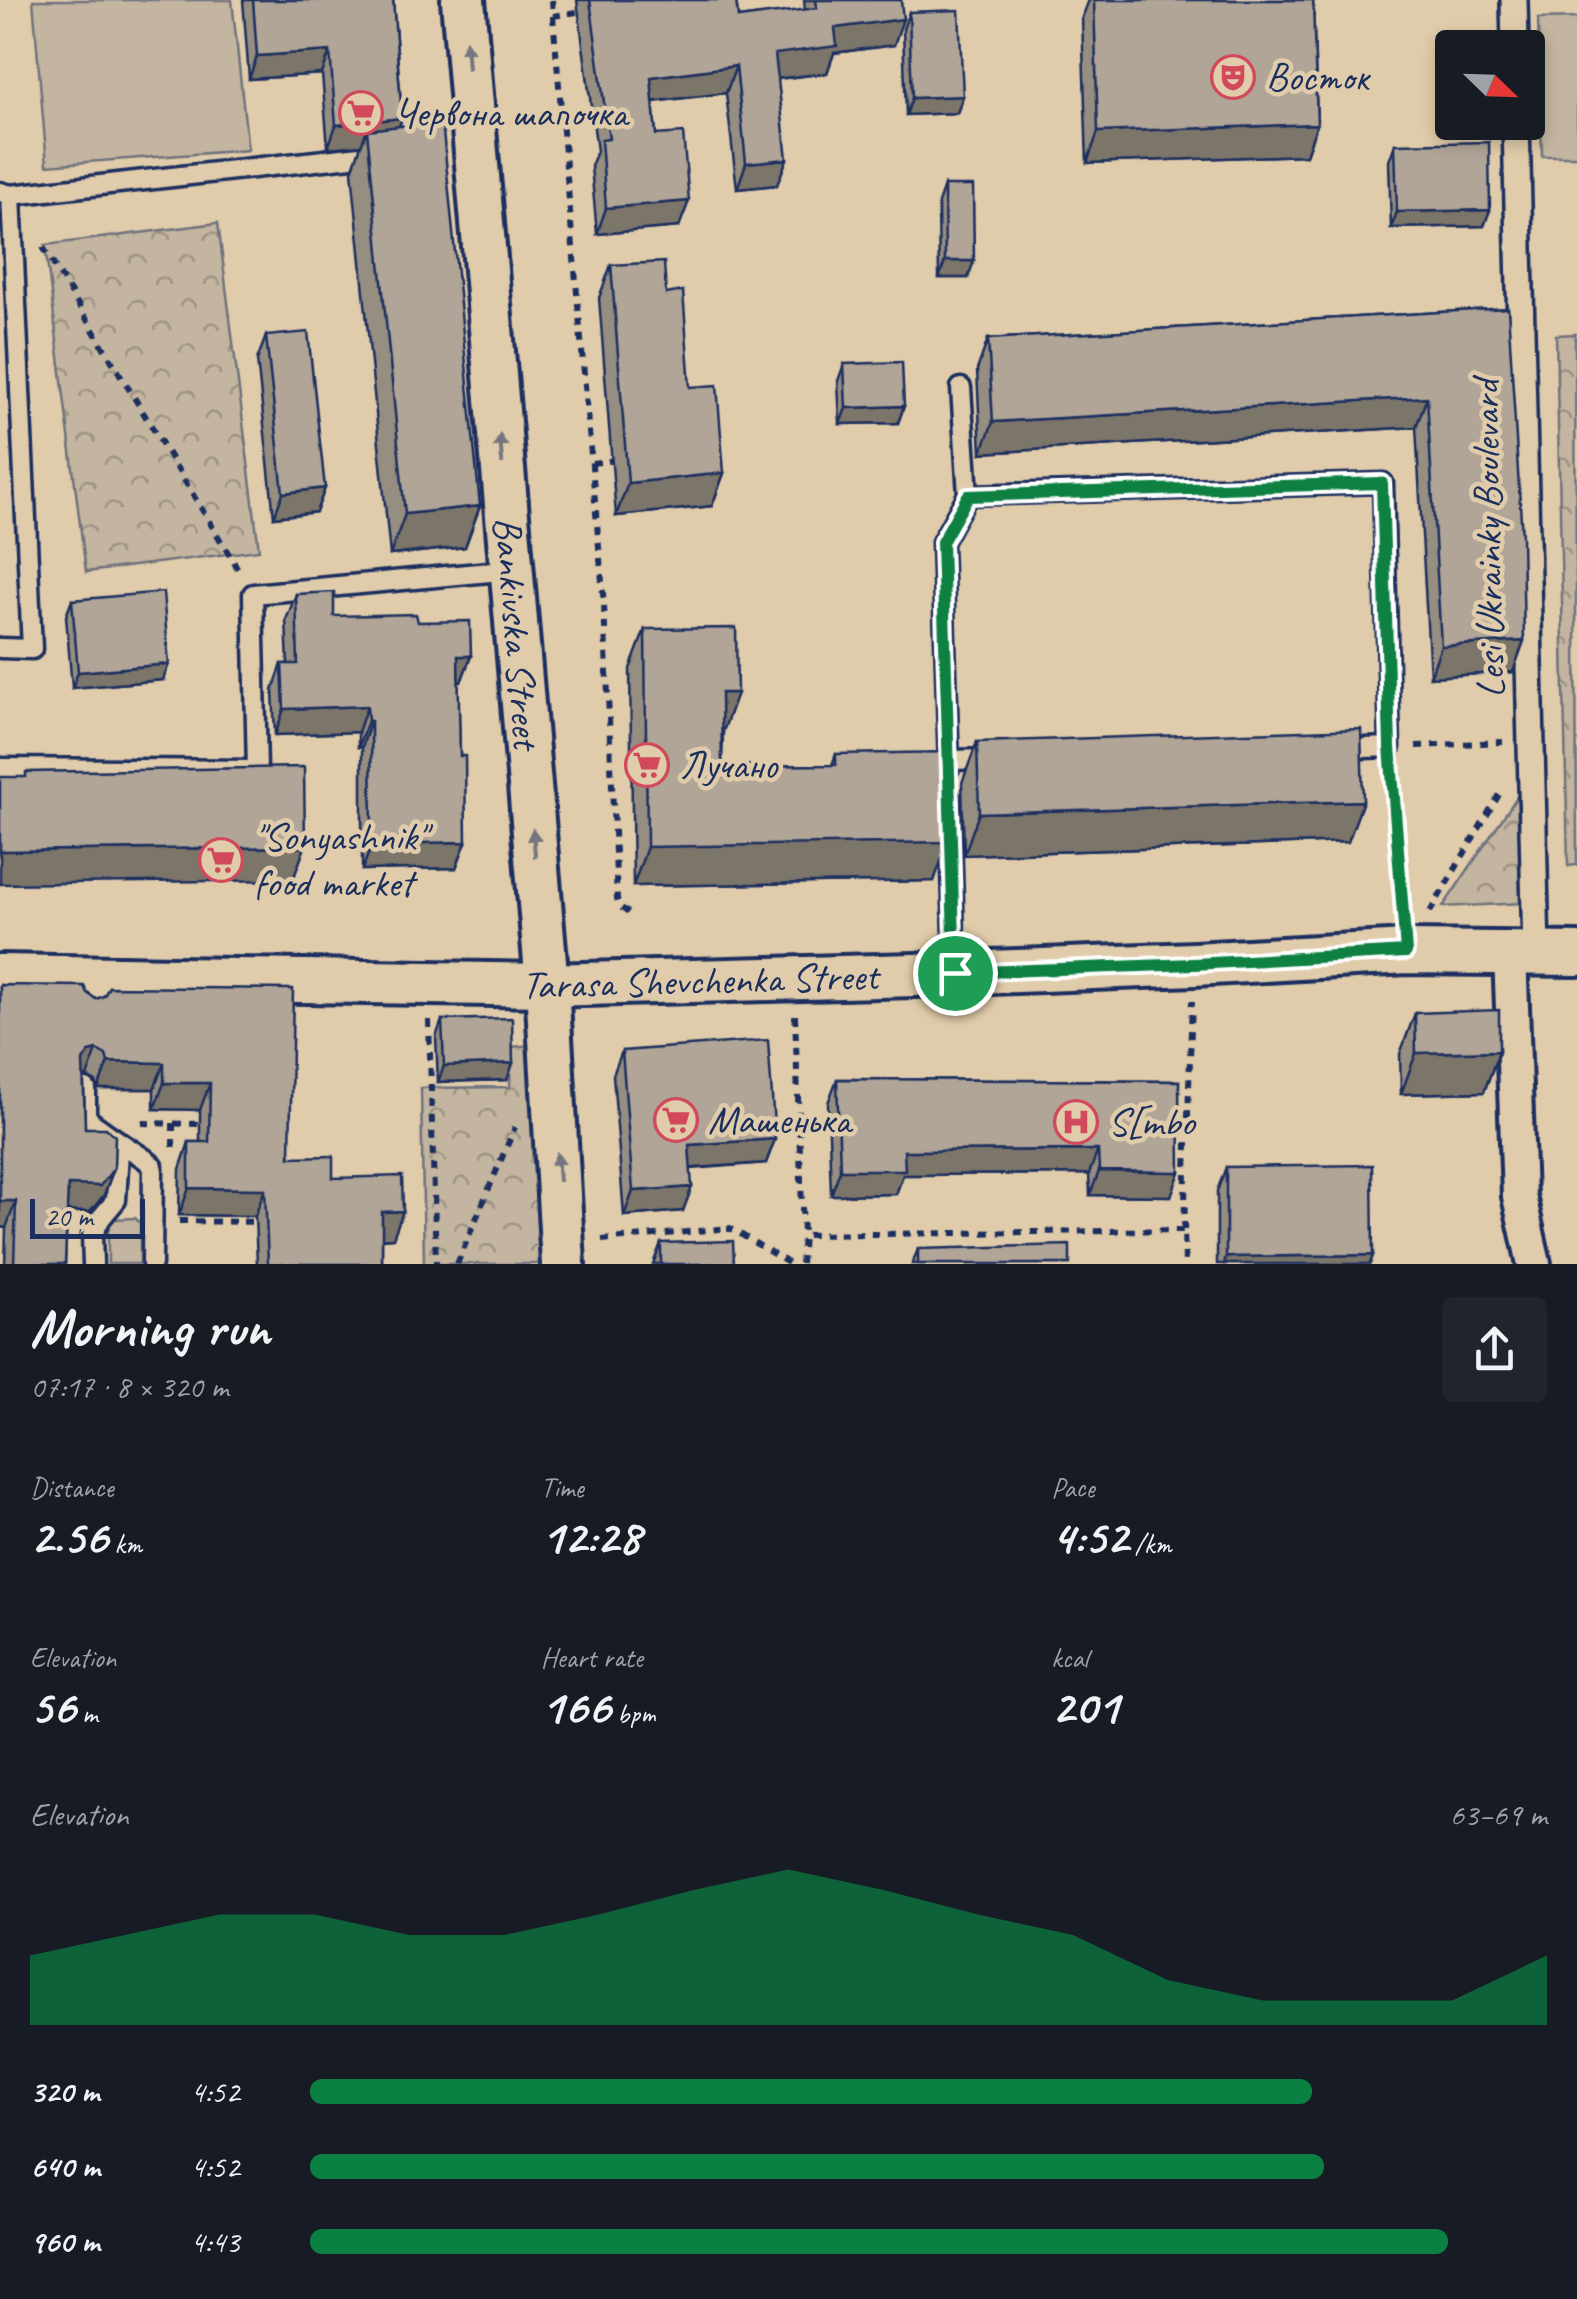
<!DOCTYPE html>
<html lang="en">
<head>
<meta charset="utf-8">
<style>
  body { margin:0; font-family:Caveat,sans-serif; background:#20242c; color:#f1f3f6; height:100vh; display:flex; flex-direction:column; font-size:38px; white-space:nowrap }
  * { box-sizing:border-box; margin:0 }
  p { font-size:32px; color:#9ea1a6 }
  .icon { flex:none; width:55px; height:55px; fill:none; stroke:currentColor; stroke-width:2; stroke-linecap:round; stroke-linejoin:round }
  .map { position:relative; height:1264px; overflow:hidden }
  .drawer { display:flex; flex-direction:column; background:#171b24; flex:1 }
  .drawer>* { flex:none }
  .needle { width:65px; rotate:113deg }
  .tools { position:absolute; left:1435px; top:30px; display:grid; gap:20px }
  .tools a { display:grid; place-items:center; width:110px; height:110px; border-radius:10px; background:#171b24; box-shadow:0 5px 15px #0003; font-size:50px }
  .scale { position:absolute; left:30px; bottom:25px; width:115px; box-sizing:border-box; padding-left:10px; border:5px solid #1b2f5e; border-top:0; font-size:28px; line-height:35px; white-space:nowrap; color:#1b2f5e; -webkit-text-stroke:8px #e0ccaa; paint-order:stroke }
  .pin { position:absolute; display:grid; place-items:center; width:85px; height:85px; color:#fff; margin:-42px; border:5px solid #fff; border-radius:50%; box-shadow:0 2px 10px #0007 }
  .round { display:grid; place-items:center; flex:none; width:105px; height:105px; border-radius:10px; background:#20242c }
  .summary { display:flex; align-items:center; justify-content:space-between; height:170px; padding:0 30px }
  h1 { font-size:55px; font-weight:600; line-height:75px }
  .stats { display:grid; grid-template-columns:repeat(3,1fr); gap:15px; height:170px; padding:10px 30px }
  .stats div { display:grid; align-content:center }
  .stats b { font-size:50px; font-weight:600 }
  .stats small { font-size:28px; font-weight:400 }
  .stats p { font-size:28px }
  .chart { height:280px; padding:20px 30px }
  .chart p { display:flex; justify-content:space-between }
  .chart svg { width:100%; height:180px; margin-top:10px; fill:#0b8043; opacity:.7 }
  ul { padding:0 30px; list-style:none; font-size:32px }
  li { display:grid; grid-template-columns:160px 120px 1fr; align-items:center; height:75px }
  li i { height:25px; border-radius:12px; background:#0b8043 }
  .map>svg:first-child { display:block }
  .green { fill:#c3b59f; stroke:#6f727e; stroke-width:2.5 }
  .park { fill:url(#park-crowns); stroke:#6f727e; stroke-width:2.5 }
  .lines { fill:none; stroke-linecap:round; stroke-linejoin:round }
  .service-casing { stroke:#1b2f5e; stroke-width:25 }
  .pedestrian-casing { stroke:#1b2f5e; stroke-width:32 }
  .minor-casing { stroke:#1b2f5e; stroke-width:40 }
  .tertiary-casing { stroke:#1b2f5e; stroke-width:50 }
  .path { stroke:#1b2f5e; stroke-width:6; stroke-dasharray:8 8; stroke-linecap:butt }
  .service { stroke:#e0ccaa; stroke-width:18 }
  .pedestrian { stroke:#e0ccaa; stroke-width:25 }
  .minor { stroke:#e0ccaa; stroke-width:32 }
  .tertiary { stroke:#e0ccaa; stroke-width:42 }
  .wall { fill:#978e82; stroke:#1b2f5e; stroke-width:2.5 }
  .shaded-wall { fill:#7b746a; stroke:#1b2f5e; stroke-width:2.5 }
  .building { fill:#b0a597; stroke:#1b2f5e; stroke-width:2.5 }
  .oneway { fill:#747680 }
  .route-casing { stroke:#fff; stroke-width:20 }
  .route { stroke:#0b8043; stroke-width:12 }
  .labels { text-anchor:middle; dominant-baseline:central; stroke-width:9; stroke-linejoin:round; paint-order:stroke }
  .poi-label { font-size:40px; fill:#1b2f5e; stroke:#e0ccaa; text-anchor:start }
  .street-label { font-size:40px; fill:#1b2f5e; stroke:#e0ccaa }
</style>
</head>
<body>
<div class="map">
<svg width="1577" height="1264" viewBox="0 0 1577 1264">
  <defs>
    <pattern id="park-crowns" width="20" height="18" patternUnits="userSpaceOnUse" patternTransform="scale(2.5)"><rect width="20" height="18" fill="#c3b59f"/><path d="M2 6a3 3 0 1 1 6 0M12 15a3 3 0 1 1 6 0" fill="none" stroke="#9e9485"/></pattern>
  </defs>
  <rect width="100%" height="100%" fill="#e0ccaa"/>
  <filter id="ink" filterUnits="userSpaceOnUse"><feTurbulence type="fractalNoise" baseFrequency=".01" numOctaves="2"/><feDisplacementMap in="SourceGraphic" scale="20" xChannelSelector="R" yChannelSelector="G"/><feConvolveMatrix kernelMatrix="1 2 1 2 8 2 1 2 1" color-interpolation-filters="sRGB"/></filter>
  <g filter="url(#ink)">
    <!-- green -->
    <g class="green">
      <path d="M33 0H232L248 150 47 165Z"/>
      <path d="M1577 18V156H1542L1538 19Z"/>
      <path d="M135 1218 140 1223V1264H108V1224L113 1219Z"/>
    </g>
    <!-- park -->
    <g class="park">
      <path d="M218 223 259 550 86 572 45 245Z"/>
      <path d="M1575 334 1577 865 1568 866 1556 335Z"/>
      <path d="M1518 795 1524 903 1443 907Z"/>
      <path d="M534 1045 540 1264H424L421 1088 510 1087 511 1047Z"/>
    </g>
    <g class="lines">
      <!-- service casing -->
      <g class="service-casing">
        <g id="service">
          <path d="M0 192 11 195 32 649 0 648"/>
          <path d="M11 195 378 154"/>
          <path d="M968 495 1383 483 1390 747 1339 749"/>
          <path d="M949 760 993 759"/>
          <path d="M0 768 257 770 253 594 511 570"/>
          <path d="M949 768 942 542 968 495 961 388"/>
          <path d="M950 799 955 973"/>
          <path d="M86 1089V1115L91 1122 112 1137 119 1151 116 1200 101 1218 92 1235 93 1264"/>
          <path d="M112 1137 145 1159 153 1166 152 1264"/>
        </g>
      </g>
      <!-- pedestrian casing -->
      <g class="pedestrian-casing">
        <g id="pedestrian">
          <path d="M1514 0 1515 48"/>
          <path d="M1516 122 1536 953"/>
        </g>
      </g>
      <!-- minor casing -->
      <g class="minor-casing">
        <path id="minor" d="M1510 953 1519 1196 1534 1264"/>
      </g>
      <!-- tertiary casing -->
      <g class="tertiary-casing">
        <g id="tertiary">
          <path id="s1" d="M463 0 547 985 563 1264"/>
          <path id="s2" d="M0 976 547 985 914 975 1194 964 1407 952 1577 954"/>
        </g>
      </g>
      <!-- path -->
      <g class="path">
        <path d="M552 0 553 16 583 11"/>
        <path d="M553 16 604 605 617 899 620 907 633 916"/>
        <path d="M43 247 241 574"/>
        <path d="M592 463 616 460"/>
        <path d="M1416 746 1503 742"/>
        <path d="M1392 774 1404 916"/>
        <path d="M1430 912 1500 793"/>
        <path d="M795 1015 803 1235 1184 1230 1185 1264"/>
        <path d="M429 1020 436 1264"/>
        <path d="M142 1123 202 1124V1121"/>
        <path d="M173 1123V1147"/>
        <path d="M179 1221 262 1222"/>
        <path d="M1184 1230 1192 1001"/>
        <path d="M602 1240 730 1228"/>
        <path d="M457 1264 515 1127"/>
        <path d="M731 1264 730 1228 790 1264"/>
        <path d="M801 1264 803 1235"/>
      </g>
      <!-- service -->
      <use href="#service" class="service"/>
      <!-- pedestrian -->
      <use href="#pedestrian" class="pedestrian"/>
      <!-- minor -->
      <use href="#minor" class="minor"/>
      <!-- tertiary -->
      <use href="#tertiary" class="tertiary"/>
    </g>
    <!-- wall -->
    <g class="wall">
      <path d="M243 0H393L402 118 399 126 480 506 465 547 390 555 352 171 361 145 328 148 322 74 249 79Z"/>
      <path d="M577 0H736L738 18 805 10 804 0H901L894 45 834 53 827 73 778 79 777 185 737 189 726 93 653 102 656 135 679 227 597 234 591 166 597 151Z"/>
      <path d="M1089 0H1313L1317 124 1306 155 1087 163 1082 18Z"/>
      <path d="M909 12 963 96 957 113 906 115 903 29Z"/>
      <path d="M1395 144 1490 210 1484 226 1391 228 1389 161Z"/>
      <path d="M944 186 968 278H939L938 203Z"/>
      <path d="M611 265 666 294 690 387 724 473 712 506 616 516 599 298Z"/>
      <path d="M1508 308 1513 672 1430 677 1416 427 981 453 977 370 988 339Z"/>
      <path d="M266 336 325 488 316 512 274 517 257 360Z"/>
      <path d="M844 364 904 406 898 423 840 424 838 381Z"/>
      <path d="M296 594 334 616 418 622 471 656 461 682H458L460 756 466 842 456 868 362 870V747H358V732L275 735 273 690 282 664H288L286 620Z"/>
      <path d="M72 600 163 680 72 688 66 616Z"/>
      <path d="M645 629 723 732 722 766 832 765 836 754 953 816 934 881 633 886 630 669Z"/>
      <path d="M977 742 1348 842 964 855 962 783Z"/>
      <path d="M0 985 87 993 96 999 104 996 109 987 290 1157 333 1178 393 1238 382 1239V1264H257L255 1216 179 1215 180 1169 189 1142H200V1110L154 1109V1089H98L96 1082 87 1077 84 1078 85 1128 114 1168 104 1195 90 1212H67L65 1264H5L6 1228 0 1227Z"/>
      <path d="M1415 1013 1499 1051 1484 1092 1401 1094 1400 1054Z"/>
      <path d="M442 1020 513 1063 507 1080 438 1082 436 1037Z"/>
      <path d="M622 1051 775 1139 766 1163 691 1169 683 1211 624 1216 613 1075Z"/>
      <path d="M837 1079 1179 1081 1171 1196 1090 1195 1089 1174 903 1175 896 1194 831 1195 828 1103Z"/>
      <path d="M1226 1167 1373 1255 1370 1264H1217V1191Z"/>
      <path d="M661 1243 734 1264H653Z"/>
      <path d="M918 1249 1070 1264H912Z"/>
    </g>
    <!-- shaded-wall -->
    <g class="shaded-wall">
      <path d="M903 19 894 45 834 53 827 73 766 80 775 54 835 28Z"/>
      <path d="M330 51 322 74 249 79 257 56Z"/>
      <path d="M736 66 726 93 641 103 651 77Z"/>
      <path d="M963 96 957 113 906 115 912 98Z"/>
      <path d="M402 118 394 141 367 130 361 145 328 148 336 125Z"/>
      <path d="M1317 124 1306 155 1087 163 1098 132Z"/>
      <path d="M787 159 777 185 737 189 746 163Z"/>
      <path d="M689 201 679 227 597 234 606 208Z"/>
      <path d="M1490 210 1484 226 1391 228 1397 212Z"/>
      <path d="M945 261H974L968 278H939Z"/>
      <path d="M1427 397 1416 427 981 453 993 422Z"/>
      <path d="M904 406 898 423 840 424 846 408Z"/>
      <path d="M724 473 712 506 616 516 628 483Z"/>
      <path d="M325 488 316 512 274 517 283 493Z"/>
      <path d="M480 506 465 547 390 555 405 514Z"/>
      <path d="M1524 641 1513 672 1430 677 1441 646Z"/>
      <path d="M458 656H471L461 682H448Z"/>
      <path d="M169 664 163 680 72 688 78 672Z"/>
      <path d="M721 693H737L723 732H707Z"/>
      <path d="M367 706 358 732 275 735 284 709Z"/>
      <path d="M368 721H371L362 747H358Z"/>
      <path d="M1363 801 1348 842 964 855 979 813Z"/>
      <path d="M947 816H953L944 842H948L934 881 633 886 647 847Z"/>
      <path d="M466 842 456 868 362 870 372 844Z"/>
      <path d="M305 847 293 880 0 884V851Z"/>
      <path d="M97 1050 87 1077 79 1079 83 1061 89 1052Z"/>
      <path d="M1499 1051 1484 1092 1401 1094 1416 1053Z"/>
      <path d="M108 1062 164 1063 154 1089H98Z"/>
      <path d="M513 1063 507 1080 438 1082 444 1066Z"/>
      <path d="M164 1083H210L200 1110 154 1109Z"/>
      <path d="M775 1139 766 1163 680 1169 689 1145Z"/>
      <path d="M1098 1150 1089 1174 903 1175 896 1194 831 1195 840 1170 904 1151Z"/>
      <path d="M114 1168 104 1195 90 1212 58 1211 68 1185Z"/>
      <path d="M1099 1171 1180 1172 1171 1196 1090 1195Z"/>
      <path d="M692 1187 683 1211 624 1216 633 1191Z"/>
      <path d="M189 1188 265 1189 255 1216 179 1215Z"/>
      <path d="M0 1201H16L6 1228 0 1227Z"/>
      <path d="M403 1211 393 1238 372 1239 382 1212Z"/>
      <path d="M1373 1255 1370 1264H1224L1226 1257Z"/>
    </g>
    <!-- building -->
    <g class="building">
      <path d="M253 0H393L402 118 336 125 330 51 257 56Z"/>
      <path d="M590 0H736L738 18 817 8 816 0H901L903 19 835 28 837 46 775 54 787 159 746 163 736 66 651 77 656 135 683 133 689 201 606 208 601 140 609 139Z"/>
      <path d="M1094 0H1313L1317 124 1098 132Z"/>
      <path d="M959 10 963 96 912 98 909 12Z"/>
      <path d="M442 121 480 506 405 514 367 130Z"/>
      <path d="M1489 142 1490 210 1397 212 1395 144Z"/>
      <path d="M944 186H973L974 261H945Z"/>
      <path d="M664 262 666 294 683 291 690 387 717 385 724 473 628 483 611 265Z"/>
      <path d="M1508 308 1522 537 1524 641 1441 646 1427 397 993 422 988 339Z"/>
      <path d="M308 332 325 488 283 493 266 336Z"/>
      <path d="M902 362 904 406 846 408 844 364Z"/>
      <path d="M163 592 169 664 78 672 72 600Z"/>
      <path d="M334 592V616L416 614 418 622 470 621 471 656H458L460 756H465L466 842 372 844 371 721H368L367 706 284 709 282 664H298L296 594Z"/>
      <path d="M736 628 737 693H721L722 766 836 765V754L951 752 953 816H947L948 842 647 847 645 629Z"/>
      <path d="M1361 729 1363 801 979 813 977 742Z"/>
      <path d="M304 767 305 847 0 851V777H26V772Z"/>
      <path d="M0 985 84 986 87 993 96 999 104 996 109 987 293 989 290 1157 333 1156V1178L402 1176 403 1211 382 1212V1264H268L265 1189 189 1188V1142H209L210 1083H164V1063L108 1062 106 1055 97 1050 89 1052 83 1061 85 1128H106L115 1136 114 1168 100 1186 68 1185 65 1264H14L16 1201H0Z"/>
      <path d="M1499 1010V1051L1416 1053 1415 1013Z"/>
      <path d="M512 1018 513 1063 444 1066 442 1020Z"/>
      <path d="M768 1040 775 1139 689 1145 692 1187 633 1191 622 1051Z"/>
      <path d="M837 1079 1179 1081 1180 1172 1099 1171 1098 1150 904 1151 905 1170H840Z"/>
      <path d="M1372 1165 1373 1255 1226 1257V1167Z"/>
      <path d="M733 1241 734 1264H661V1243Z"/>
      <path d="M1070 1245V1264H918V1249Z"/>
    </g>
    <!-- one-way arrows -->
    <defs><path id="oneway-solid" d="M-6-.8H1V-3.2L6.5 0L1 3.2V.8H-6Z" transform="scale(2.5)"/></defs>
    <g class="oneway">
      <use href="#oneway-solid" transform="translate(467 55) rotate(-94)"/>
      <use href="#oneway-solid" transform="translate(501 449) rotate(-95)"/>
      <use href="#oneway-solid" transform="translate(534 843) rotate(-95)"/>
      <use href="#oneway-solid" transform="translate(558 1167) rotate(-94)"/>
    </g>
  </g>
  <g class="lines" filter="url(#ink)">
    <!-- route casing -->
    <g class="route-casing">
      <path id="route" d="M1382 483 1390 747 1406 952 1194 964 955 973 942 542 968 496Z"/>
    </g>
    <!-- route -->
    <use href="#route" class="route"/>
  </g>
  <!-- icons -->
  <defs>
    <g id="theatre-ring" transform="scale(2.25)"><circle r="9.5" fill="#e0ccaa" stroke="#d1495b" stroke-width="1.5"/><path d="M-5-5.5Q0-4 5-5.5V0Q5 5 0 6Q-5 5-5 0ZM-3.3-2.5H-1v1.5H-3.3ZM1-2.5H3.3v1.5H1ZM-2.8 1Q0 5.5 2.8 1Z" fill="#d1495b"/></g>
    <g id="supermarket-ring" transform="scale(2.25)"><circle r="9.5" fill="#e0ccaa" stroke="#d1495b" stroke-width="1.5"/><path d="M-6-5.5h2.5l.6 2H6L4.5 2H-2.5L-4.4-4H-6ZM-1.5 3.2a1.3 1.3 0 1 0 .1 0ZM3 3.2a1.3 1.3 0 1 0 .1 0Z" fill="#d1495b"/></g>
    <g id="hospital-ring" transform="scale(2.25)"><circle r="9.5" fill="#e0ccaa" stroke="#d1495b" stroke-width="1.5"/><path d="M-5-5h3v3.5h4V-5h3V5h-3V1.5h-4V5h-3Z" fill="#d1495b"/></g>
  </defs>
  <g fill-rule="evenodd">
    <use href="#theatre-ring" x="1233" y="77"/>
    <use href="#supermarket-ring" x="361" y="113"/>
    <use href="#supermarket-ring" x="647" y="765"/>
    <use href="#supermarket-ring" x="221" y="860"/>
    <use href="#supermarket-ring" x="676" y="1120"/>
    <use href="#hospital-ring" x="1076" y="1122"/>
  </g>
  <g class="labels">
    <!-- poi labels -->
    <g class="poi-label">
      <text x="1266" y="77">Восток</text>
      <text x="394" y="113">Червона шапочка</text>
      <text x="680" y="765">Лучано</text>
      <text x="254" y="837">"Sonyashnik"<tspan x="254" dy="46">food market</tspan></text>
      <text x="708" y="1120">Машенька</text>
      <text x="1108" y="1122">S[mbo</text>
    </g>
    <!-- street labels -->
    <g class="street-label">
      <text transform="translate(1488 539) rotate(-91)">Lesi Ukrainky Boulevard</text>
      <text stroke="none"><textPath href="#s1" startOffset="635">Bankivska Street</textPath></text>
      <text stroke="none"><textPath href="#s2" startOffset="700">Tarasa Shevchenka Street</textPath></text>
    </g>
  </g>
</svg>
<div class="tools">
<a><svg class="needle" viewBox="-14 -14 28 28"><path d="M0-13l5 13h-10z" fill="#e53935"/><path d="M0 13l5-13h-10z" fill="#9ea1a6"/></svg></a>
</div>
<div class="scale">20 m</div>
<div class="pin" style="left:955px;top:973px;background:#1e9e55"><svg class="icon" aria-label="arrive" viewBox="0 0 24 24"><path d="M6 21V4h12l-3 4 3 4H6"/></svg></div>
</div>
<section class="drawer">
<div class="summary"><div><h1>Morning run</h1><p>07:17 · 8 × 320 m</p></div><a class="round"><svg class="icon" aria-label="share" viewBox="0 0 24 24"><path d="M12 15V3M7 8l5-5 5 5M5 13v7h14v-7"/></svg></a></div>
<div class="stats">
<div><p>Distance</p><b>2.56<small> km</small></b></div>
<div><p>Time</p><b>12:28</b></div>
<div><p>Pace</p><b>4:52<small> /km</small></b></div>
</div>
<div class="stats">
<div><p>Elevation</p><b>56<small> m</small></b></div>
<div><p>Heart rate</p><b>166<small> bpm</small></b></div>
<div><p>kcal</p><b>201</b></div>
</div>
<div class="chart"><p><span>Elevation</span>63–69 m</p>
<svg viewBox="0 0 160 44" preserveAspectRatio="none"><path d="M0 44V27L10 22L20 17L30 17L40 22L50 22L60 17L70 11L80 6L90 11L100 17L110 22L120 33L130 38L140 38L150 38L160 27V44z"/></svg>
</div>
<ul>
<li><b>320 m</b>4:52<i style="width:81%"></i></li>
<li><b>640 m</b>4:52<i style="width:82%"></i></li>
<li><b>960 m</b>4:43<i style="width:92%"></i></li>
</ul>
</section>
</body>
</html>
